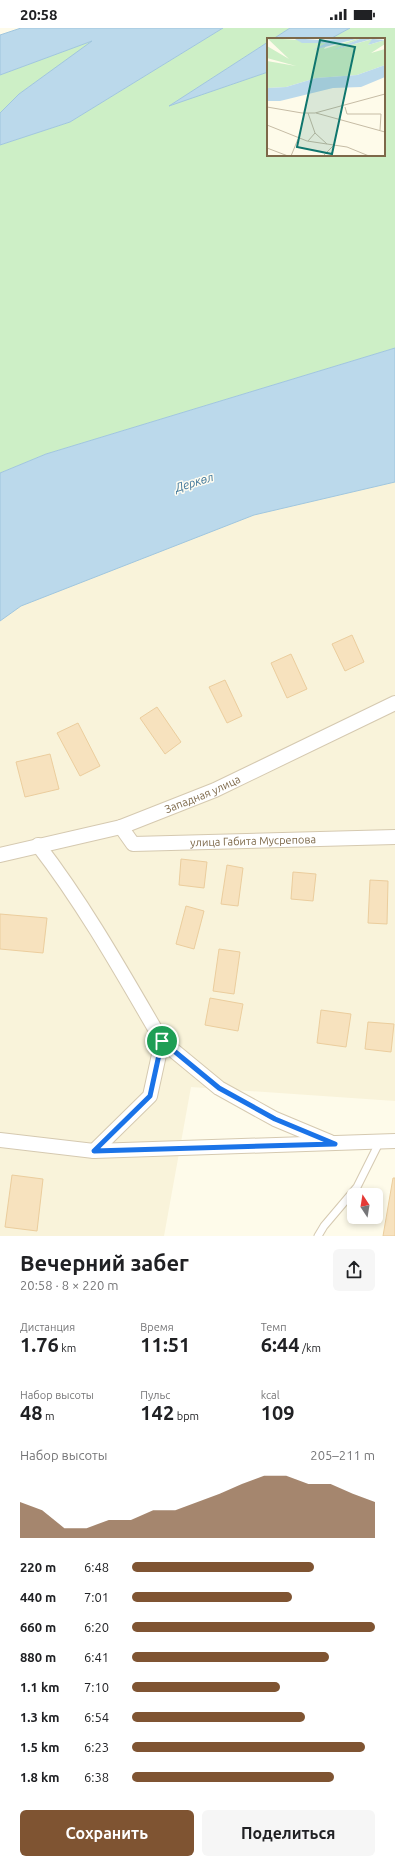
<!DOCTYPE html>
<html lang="ru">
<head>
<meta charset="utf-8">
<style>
  body { margin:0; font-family:Ubuntu,sans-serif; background:#f6f6f6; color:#202124; height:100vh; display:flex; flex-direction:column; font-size:15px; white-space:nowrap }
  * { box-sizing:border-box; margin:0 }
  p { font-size:13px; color:#757577 }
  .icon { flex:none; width:22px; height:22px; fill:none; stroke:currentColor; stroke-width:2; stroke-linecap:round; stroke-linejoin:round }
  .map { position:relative; height:1208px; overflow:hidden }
  .drawer { display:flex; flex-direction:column; background:#fff; flex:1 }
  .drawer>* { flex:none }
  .needle { width:26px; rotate:348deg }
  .fabs { position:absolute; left:347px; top:1160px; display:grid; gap:8px }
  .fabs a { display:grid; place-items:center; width:36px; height:36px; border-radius:6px; background:#fff; box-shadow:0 2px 6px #0003; font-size:20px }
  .pin { position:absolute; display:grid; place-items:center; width:34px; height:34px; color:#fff; margin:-17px; border:2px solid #fff; border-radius:50%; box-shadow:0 1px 4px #0007 }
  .round { display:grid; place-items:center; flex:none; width:42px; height:42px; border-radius:6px; background:#f6f6f6 }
  .head { display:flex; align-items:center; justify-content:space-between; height:68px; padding:0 20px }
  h1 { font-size:22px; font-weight:700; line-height:30px }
  .stats { display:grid; grid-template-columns:repeat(3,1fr); gap:6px; height:68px; padding:4px 20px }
  .stats div { display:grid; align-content:center }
  .stats b { font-size:20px; font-weight:700 }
  .stats small { font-size:11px; font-weight:400 }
  .stats p { font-size:11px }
  .chart { height:112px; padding:8px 20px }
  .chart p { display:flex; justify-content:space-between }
  .chart svg { width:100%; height:72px; margin-top:4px; fill:#7f5432; opacity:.7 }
  .button { display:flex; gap:8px; margin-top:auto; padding:8px 20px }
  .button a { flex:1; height:46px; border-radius:6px; background:#7f5432; color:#fff; font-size:16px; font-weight:700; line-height:46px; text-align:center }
  .button a+a { background:#f6f6f6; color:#202124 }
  ul { padding:0 20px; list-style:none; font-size:13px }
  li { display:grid; grid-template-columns:64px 48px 1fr; align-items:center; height:30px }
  li i { height:10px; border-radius:5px; background:#7f5432 }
  .status { display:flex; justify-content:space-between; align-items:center; height:28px; padding:0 20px; background:#fff; direction:ltr }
  .status svg { height:11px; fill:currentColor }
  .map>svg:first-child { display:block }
  .residential { fill:#f9f3da }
  .green { fill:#cdefc6 }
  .water { fill:#bbd9eb; stroke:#a0c6de }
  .building { fill:#f7e2be; stroke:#ebcd9d }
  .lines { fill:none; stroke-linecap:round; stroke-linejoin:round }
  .service-casing { stroke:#d5c9b0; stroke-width:9 }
  .minor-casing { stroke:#d5c9b0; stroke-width:16 }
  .service { stroke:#fff; stroke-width:7 }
  .minor { stroke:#fff; stroke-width:14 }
  .route-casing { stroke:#fff; stroke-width:8 }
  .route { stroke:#1a73e8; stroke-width:5 }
  .labels { text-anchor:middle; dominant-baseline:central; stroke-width:3; stroke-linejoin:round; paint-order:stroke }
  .street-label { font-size:11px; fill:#7d6849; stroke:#fffdf2 }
  .water-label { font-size:12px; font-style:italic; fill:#42789a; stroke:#fffdf2 }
  .inset-road { fill:none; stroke:#c6bca5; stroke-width:1 }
  .view { fill:#0f766e; fill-opacity:0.15; stroke:#0f766e; stroke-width:2 }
  .inset-edge { fill:none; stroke:#7d6849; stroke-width:2 }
</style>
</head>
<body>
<div class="status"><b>20:58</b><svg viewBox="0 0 49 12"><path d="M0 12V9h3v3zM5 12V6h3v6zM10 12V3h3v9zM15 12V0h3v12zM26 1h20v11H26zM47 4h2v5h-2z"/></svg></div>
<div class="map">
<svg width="395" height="1208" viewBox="0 0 395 1208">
  <rect width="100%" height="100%" fill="#fefbea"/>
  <!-- residential -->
  <path class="residential" d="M395 454V1073L191 1059 164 1208H0V593L21 578 254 487Z"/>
  <!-- green -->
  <g class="green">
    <path d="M223 0H290L273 11H268V14L171 77 268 44V127H384V11H330L350 0H395V320L46 426 0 445V117L70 94Z"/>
    <path d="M94 12 19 66 0 85V47Z"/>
  </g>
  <!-- water -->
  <g class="water">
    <path d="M21 0H223L70 94 0 117V85L19 66 92 13 0 47V7Z"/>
    <path d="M290 0H350L330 11H273Z"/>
    <path d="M268 14V44L169 78Z"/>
    <path d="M395 320V454L254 487 21 578 0 593V445L46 426Z"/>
  </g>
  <!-- building -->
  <g class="building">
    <path d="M352 607 364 634 345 643 332 616Z"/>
    <path d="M291 626 307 661 287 670 271 635Z"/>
    <path d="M225 652 242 688 227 695 209 659Z"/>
    <path d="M157 679 181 714 165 726 140 690Z"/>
    <path d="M78 695 100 738 80 748 57 705Z"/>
    <path d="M50 726 59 761 25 769 16 734Z"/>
    <path d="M181 831 207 834 204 860 179 857Z"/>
    <path d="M227 837 243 840 238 878 221 876Z"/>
    <path d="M293 844 316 846 313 873 291 871Z"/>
    <path d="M370 852 388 853 387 896 368 895Z"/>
    <path d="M186 878 204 883 194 921 176 916Z"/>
    <path d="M0 886 47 890 43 925 0 921Z"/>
    <path d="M219 921 240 924 234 966 213 963Z"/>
    <path d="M210 970 243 976 238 1003 205 997Z"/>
    <path d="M321 982 351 986 346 1019 317 1015Z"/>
    <path d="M368 994 394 996 391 1024 365 1021Z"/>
    <path d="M12 1147 43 1151 37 1203 5 1199Z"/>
    <path d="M393 1150H395V1208H383Z"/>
  </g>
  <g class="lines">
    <!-- service casing -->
    <g class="service-casing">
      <path id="service" d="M318 1208 324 1198 357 1159 379 1115"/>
    </g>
    <!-- minor casing -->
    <g class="minor-casing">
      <g id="minor">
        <path id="s1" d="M121 799 133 816 395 809"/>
        <path d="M38 817C85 878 123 946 162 1013"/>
        <path id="s2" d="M0 827 121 799 215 762 395 675"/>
        <path d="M0 1112 94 1123 395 1113"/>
        <path d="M94 1123 150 1068 162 1013 219 1060 275 1091 330 1114"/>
      </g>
    </g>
    <!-- service -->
    <use href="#service" class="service"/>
    <!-- minor -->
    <use href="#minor" class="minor"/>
  </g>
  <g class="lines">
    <!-- route casing -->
    <g class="route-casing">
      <path id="route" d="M162 1013 219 1060 275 1091 335 1116 94 1123 150 1068Z"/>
    </g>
    <!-- route -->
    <use href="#route" class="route"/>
  </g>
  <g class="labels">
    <!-- street labels -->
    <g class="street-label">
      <text stroke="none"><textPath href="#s2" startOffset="212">Западная улица</textPath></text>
      <text stroke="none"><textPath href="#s1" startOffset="141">улица Габита Мусрепова</textPath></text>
    </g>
    <!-- water labels -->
    <g class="water-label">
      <text transform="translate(194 454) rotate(-17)">Деркөл</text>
    </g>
  </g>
  <!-- overview -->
  <g transform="translate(267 10)">
    <rect width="118" height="118" fill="#fefbea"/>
    <path d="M0 0 61 4 57 11 93 0H95L69 11 106 1 101 7 118 2V6L104 15 118 11V27L90 37 49 40 19 49 0 50V23L29 28 0 20V8L22 21Z" fill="#cdefc6"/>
    <path d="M26 0 51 2 93 0 46 12 59 5H35ZM95 0 118 2 101 7 105 1 66 12ZM118 27V39L94 49 66 50 13 63H0V50L19 49 49 40 90 37Z" fill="#bbd9eb"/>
    <path class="inset-road" d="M0 69 35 75H48L118 56M78 69 80 76H114L113 92M41 75 48 95M49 75 118 94M0 87 40 103 80 109 102 118M41 103 48 95 60 106M0 110 21 118M24 118 31 101M56 118 66 108"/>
    <path class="view" d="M53 2 88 9 65 116 30 109Z"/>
    <rect width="118" height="118" class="inset-edge"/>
  </g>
</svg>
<div class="fabs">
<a><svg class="needle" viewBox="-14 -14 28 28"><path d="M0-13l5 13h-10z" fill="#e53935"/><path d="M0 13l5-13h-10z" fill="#757577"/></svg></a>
</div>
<div class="pin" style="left:162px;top:1013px;background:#1e9e55"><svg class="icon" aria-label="arrive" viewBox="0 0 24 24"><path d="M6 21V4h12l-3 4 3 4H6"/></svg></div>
</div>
<section class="drawer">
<div class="head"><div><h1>Вечерний забег</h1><p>20:58 · 8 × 220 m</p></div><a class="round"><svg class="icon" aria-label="share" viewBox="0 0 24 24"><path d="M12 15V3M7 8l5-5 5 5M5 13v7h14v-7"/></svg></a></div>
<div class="stats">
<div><p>Дистанция</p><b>1.76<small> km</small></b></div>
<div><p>Время</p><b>11:51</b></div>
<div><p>Темп</p><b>6:44<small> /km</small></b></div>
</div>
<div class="stats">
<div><p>Набор высоты</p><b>48<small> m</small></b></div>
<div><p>Пульс</p><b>142<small> bpm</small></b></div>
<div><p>kcal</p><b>109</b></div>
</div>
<div class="chart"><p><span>Набор высоты</span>205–211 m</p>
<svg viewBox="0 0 160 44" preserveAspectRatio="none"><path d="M0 44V22L10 27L20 38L30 38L40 33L50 33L60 27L70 27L80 22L90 17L100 11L110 6L120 6L130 11L140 11L150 17L160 22V44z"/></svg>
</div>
<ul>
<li><b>220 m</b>6:48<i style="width:75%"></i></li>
<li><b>440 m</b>7:01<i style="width:66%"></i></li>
<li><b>660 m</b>6:20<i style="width:100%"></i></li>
<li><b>880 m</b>6:41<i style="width:81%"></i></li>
<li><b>1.1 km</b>7:10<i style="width:61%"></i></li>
<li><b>1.3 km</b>6:54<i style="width:71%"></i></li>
<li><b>1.5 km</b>6:23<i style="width:96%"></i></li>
<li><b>1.8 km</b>6:38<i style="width:83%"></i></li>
</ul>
<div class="button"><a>Сохранить</a><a>Поделиться</a></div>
</section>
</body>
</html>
